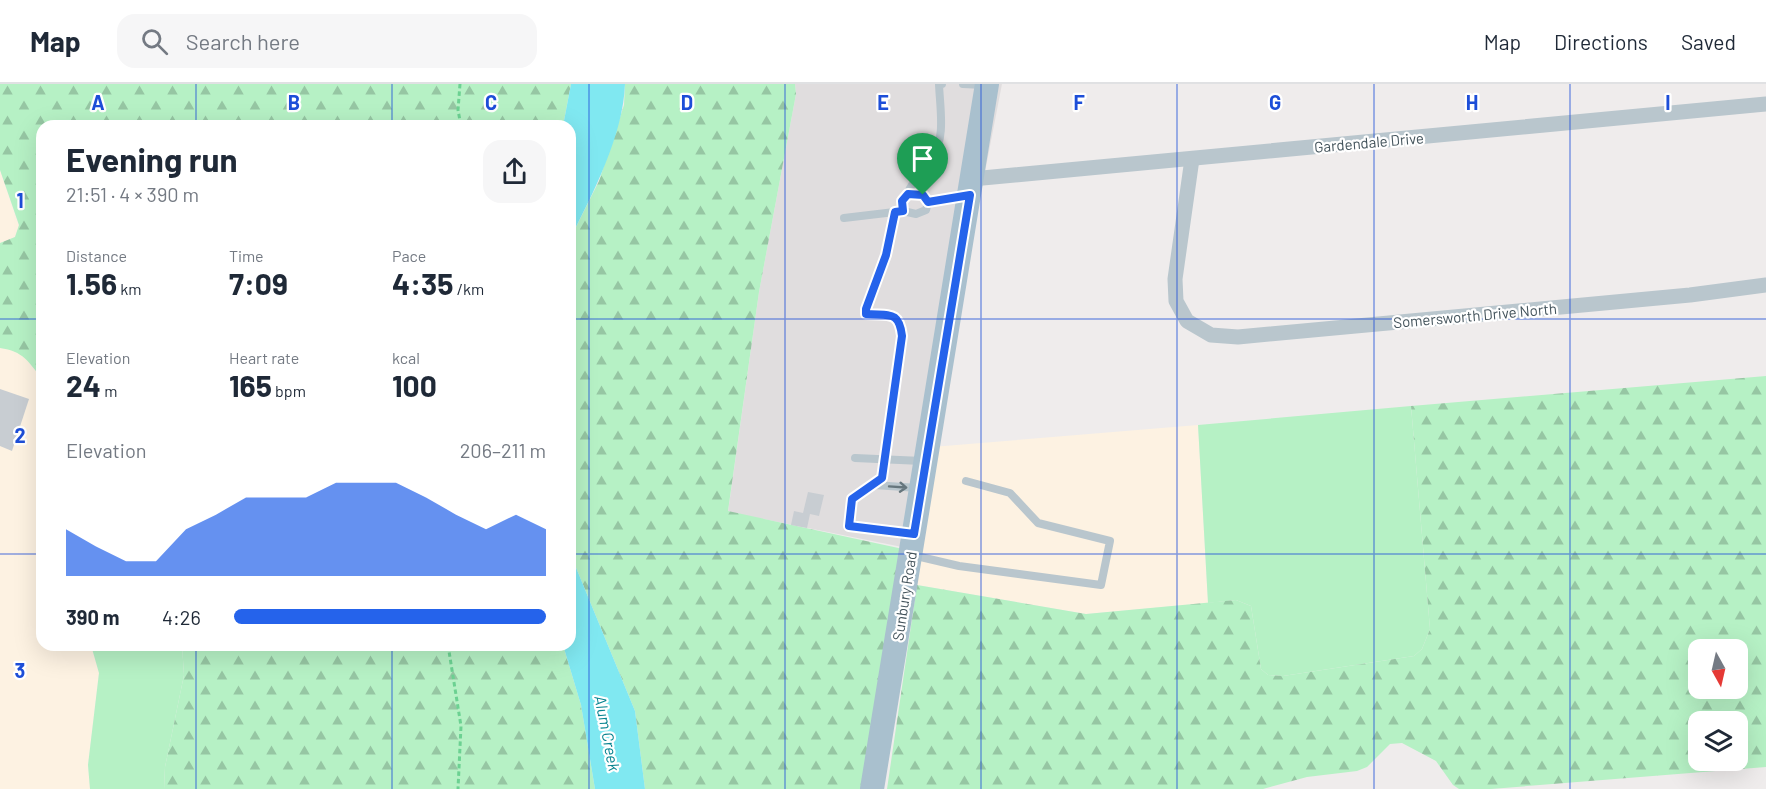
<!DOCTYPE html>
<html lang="en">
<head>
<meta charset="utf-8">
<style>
  body { margin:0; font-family:Barlow,sans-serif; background:#f6f6f7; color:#1f2937; height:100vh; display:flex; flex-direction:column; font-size:22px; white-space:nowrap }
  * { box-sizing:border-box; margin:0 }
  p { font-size:20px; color:#747a83 }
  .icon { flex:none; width:33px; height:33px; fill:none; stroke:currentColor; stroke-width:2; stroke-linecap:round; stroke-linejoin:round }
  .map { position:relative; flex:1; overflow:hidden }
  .details { position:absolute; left:36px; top:36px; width:540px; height:531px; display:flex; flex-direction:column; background:#fff; border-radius:18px; box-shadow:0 6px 24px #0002 }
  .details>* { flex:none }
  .needle { width:39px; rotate:172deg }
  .tools { position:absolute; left:1688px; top:555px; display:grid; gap:12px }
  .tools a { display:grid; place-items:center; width:60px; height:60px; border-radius:12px; background:#fff; box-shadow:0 6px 24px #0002; font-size:30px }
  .pin { position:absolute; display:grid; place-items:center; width:51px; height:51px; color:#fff; margin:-62px -26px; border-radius:50% 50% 50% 0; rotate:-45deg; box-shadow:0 0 6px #0007 }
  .pin .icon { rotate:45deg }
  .round { display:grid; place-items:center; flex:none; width:63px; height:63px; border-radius:18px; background:#f6f6f7 }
  .head { display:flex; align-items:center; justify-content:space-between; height:102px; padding:0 30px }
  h1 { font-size:33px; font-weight:700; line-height:45px }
  .stats { display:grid; grid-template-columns:repeat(3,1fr); gap:9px; height:102px; padding:6px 30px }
  .stats div { display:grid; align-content:center }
  .stats b { font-size:30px; font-weight:700 }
  .stats small { font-size:16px; font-weight:400 }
  .stats p { font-size:16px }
  .chart { height:168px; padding:12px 30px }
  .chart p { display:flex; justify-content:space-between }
  .chart svg { width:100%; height:108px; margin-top:6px; fill:#2563eb; opacity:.7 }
  ul { padding:0 30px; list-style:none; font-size:20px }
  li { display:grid; grid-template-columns:96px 72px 1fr; align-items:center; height:45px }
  li i { height:15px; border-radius:8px; background:#2563eb }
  header { display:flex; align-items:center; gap:36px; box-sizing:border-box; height:84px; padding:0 30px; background:#fff; border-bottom:2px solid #e0e1e3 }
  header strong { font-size:28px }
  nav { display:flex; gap:33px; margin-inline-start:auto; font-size:21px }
  .search { width:420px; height:54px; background:#f6f6f7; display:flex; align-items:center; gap:15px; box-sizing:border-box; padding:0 21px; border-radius:18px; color:#747a83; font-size:22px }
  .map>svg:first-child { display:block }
  .commercial { fill:#fdf2e2 }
  .education { fill:#e0ddde }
  .green { fill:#b6f1c5 }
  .forest { fill:url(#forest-firs); fill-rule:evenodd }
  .water { fill:#80e8f1 }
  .building { fill:#c8cdd2 }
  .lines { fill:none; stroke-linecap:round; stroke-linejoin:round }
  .path { stroke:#6cd192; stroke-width:3; stroke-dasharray:4.5 3; stroke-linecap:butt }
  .lane { stroke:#b9c6cd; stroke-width:8 }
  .street { stroke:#b9c6cd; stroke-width:15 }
  .primary { stroke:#a9c0ce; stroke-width:24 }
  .oneway { stroke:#66767d }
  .route-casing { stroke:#fff; stroke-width:12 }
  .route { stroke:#2563eb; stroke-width:8 }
  .grid { fill:none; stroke:#1d4ed8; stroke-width:1.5; stroke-opacity:0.55 }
  .labels { text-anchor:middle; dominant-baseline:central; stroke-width:4.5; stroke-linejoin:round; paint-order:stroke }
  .street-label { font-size:15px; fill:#43535b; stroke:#fff }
  .water-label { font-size:16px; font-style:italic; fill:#06838f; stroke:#fff }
  .grid-label { font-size:20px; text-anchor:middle; font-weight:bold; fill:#1d4ed8; stroke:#fff; stroke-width:4.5; stroke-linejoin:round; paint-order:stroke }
</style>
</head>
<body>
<header>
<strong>Map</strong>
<div class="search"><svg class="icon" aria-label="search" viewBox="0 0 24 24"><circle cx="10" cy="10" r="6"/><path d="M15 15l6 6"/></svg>Search here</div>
<nav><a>Map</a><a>Directions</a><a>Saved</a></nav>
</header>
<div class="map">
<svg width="1766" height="705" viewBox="0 0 1766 705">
  <defs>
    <pattern id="forest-firs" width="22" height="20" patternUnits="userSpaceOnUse" patternTransform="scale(1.5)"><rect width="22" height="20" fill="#b6f1c5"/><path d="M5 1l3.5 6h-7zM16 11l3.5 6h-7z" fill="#96c6a3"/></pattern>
  </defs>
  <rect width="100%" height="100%" fill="#efecec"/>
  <!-- commercial -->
  <g class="commercial">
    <path d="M0 86 19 142 15 153 0 159Z"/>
    <path d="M0 264 10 265 24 272 42 295V561H91L99 589 88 681 90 705H0Z"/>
    <path d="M1198 341 1208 519 1086 530 917 501 932 363Z"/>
  </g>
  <!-- education -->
  <path class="education" d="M795 0H1002L912 465 728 428 759 208 796 10Z"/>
  <!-- green -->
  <g class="green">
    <path d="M1411 322 1430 545 1422 565 1414 572 1283 592 1268 591 1261 585 1251 522 1236 516 1208 519 1198 341Z"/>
    <path d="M91 561H182L184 591 165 683 164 705H90L88 681 99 589Z"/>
  </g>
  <!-- forest -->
  <g class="forest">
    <path d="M0 0H571L563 42H42V295C29 278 23 267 0 264V159L15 153 19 141 0 86Z"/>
    <path d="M625 0H795L796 10 759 208 728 427 903 465 863 705H645L635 627 570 469V155L599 97 624 21Z"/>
    <path d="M1766 292V683L1491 705H1459L1453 701 1436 677 1402 659 1390 660 1367 683 1357 687 1307 693 1263 705H887L917 501 1086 530 1236 516 1251 522 1261 585 1268 591 1283 592 1414 572 1422 565 1430 545 1411 322ZM1698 566H1737V604H1698ZM1698 638H1737V676H1698Z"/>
    <path d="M182 561H563L581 621 595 705H164L165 683 184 591Z"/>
  </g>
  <!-- water -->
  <g class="water">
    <path d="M571 0H625C623 52 593 109 570 155V42H563Z"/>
    <path d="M570 469 635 627 645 705H595L581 621 563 561H570Z"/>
  </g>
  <!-- building -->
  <g class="building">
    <path d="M0 305 29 315 12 367 0 362Z"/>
    <path d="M808 408 824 411 819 432 810 430 807 444 791 441 794 427 803 429Z"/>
  </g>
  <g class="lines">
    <!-- path -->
    <g class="path">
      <path d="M460 0 458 26 461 42"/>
      <path d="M448 561 461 642 458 705"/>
    </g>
    <!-- lane -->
    <g class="lane">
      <path d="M963 0 983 1"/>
      <path d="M928 118 923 111 907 110C913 96 924 87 932 75 946 54 940 25 939 0H942"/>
      <path d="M903 127 902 117 907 110"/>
      <path d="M895 128 886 171 866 225V230C889 232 899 226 902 252L882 394 852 415 848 442 910 449"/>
      <path d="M844 134 903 127 916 130 926 126 928 118 965 112"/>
      <path d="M855 374 922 377"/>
      <path d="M874 401 918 404"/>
      <path d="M912 471 959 482 1101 501 1110 457 1038 439 1010 409 966 397"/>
    </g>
    <!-- street -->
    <g class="street">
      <path d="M1192 75 1175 195 1176 217 1187 237 1211 251 1238 253 1690 211 1766 201"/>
      <path d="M972 95 1766 20"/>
    </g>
    <!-- primary -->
    <path class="primary" d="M872 705 987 0"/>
  </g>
  <!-- one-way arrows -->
  <defs><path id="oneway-shaft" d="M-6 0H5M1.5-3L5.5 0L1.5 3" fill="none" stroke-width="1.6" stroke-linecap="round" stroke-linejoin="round" transform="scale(1.5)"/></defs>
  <use class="oneway" href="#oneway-shaft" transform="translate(898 403) rotate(4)"/>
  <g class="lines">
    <!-- route casing -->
    <g class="route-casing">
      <path id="route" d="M908 110 923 111 928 118 970 111 914 450 849 442 852 415 882 394 902 252C899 226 889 232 866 230V225L886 171 895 128 903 127 902 117Z"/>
    </g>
    <!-- route -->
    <use href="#route" class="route"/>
  </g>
  <!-- grid -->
  <path class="grid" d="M196 0V42M392 0V42M589 0V705M785 0V705M981 0V705M1177 0V705M1374 0V705M1570 0V705M0 235H42M570 235H1766M0 470H42M570 470H1766M196 561V705M392 561V705"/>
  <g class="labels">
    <!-- street labels -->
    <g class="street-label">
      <text transform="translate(1369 58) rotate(-5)">Gardendale Drive</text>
      <text transform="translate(1475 231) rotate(-5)">Somersworth Drive North</text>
      <text transform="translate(904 512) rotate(-81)">Sunbury Road</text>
    </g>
    <!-- water labels -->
    <g class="water-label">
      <text transform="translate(608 649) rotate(79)">Alum Creek</text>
    </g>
  </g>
  <g class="grid-label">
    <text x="98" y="26">A</text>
    <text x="294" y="26">B</text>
    <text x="491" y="26">C</text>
    <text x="687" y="26">D</text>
    <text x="883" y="26">E</text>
    <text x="1079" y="26">F</text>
    <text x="1275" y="26">G</text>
    <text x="1472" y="26">H</text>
    <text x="1668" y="26">I</text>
    <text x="20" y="124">1</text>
    <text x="20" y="359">2</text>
    <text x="20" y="594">3</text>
  </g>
</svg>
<div class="tools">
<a><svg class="needle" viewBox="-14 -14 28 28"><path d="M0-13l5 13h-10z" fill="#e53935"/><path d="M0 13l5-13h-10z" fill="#747a83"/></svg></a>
<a><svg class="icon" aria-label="layers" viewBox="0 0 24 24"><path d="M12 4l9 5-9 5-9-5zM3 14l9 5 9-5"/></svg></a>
</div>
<div class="pin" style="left:923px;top:111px;background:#1e9e55"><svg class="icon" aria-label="arrive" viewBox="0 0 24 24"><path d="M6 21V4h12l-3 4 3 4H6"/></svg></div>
<section class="details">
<div class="head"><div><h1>Evening run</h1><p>21:51 · 4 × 390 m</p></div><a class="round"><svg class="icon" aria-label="share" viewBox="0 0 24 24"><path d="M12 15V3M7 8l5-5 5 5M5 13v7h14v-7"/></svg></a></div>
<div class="stats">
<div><p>Distance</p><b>1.56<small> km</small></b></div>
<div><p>Time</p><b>7:09</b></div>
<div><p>Pace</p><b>4:35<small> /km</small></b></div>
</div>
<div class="stats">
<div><p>Elevation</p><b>24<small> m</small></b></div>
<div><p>Heart rate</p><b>165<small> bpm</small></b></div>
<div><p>kcal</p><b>100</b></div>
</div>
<div class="chart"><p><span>Elevation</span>206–211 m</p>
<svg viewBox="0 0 160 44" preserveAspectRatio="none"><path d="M0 44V25L10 32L20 38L30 38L40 25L50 19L60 12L70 12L80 12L90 6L100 6L110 6L120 12L130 19L140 25L150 19L160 25V44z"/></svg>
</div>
<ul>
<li><b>390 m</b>4:26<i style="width:100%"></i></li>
</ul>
</section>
</div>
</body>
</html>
